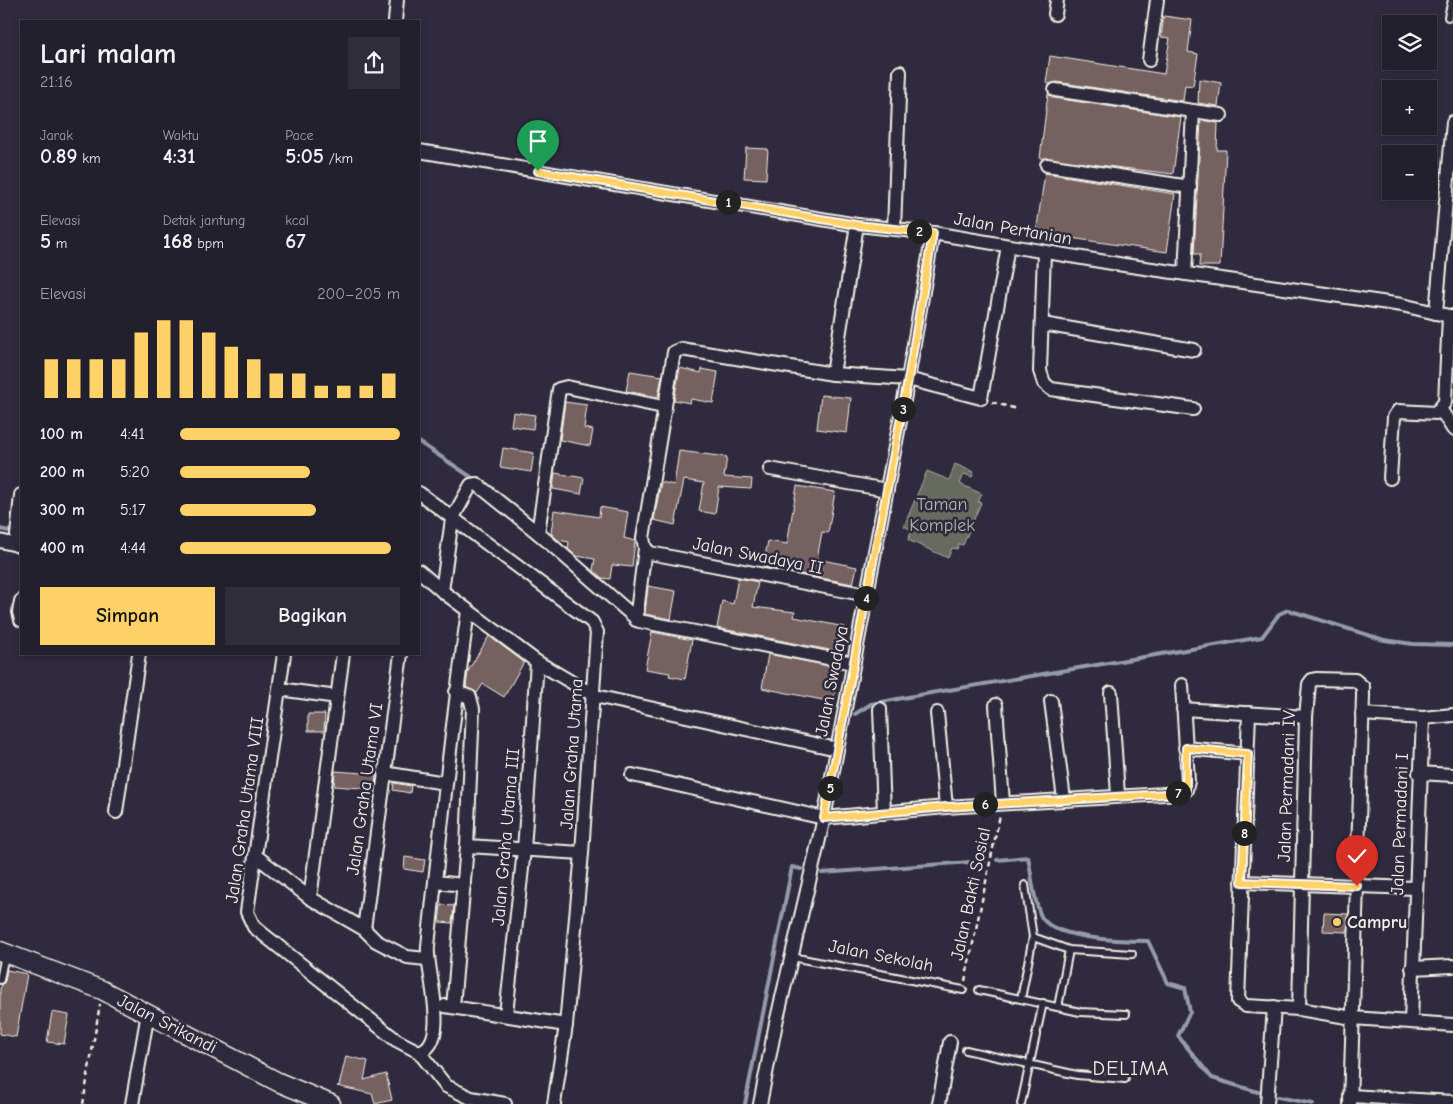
<!DOCTYPE html>
<html lang="id">
<head>
<meta charset="utf-8">
<style>
  body { margin:0; font-family:"Comic Neue",sans-serif; background:#2f2d3a; color:#f1f3f6; height:100vh; display:flex; flex-direction:column; font-size:19px; white-space:nowrap }
  * { box-sizing:border-box; margin:0 }
  p { font-size:16px; color:#a3a3aa }
  .icon { flex:none; width:28px; height:28px; fill:none; stroke:currentColor; stroke-width:2; stroke-linecap:round; stroke-linejoin:round }
  .map { position:relative; flex:1; overflow:hidden }
  .panel { position:absolute; left:20px; top:20px; width:400px; height:635px; display:flex; flex-direction:column; background:#23202e; border-radius:0px; box-shadow:0 2px 8px #0003,0 0 0 1px #403e4a }
  .panel>* { flex:none }
  .controls { position:absolute; left:1382px; top:15px; display:grid; gap:10px }
  .controls a { display:grid; place-items:center; width:55px; height:55px; border-radius:0px; background:#23202e; box-shadow:0 2px 8px #0003,0 0 0 1px #403e4a; font-size:25px }
  .pin { position:absolute; display:grid; place-items:center; width:42px; height:42px; color:#fff; margin:-51px -21px; border-radius:50% 50% 50% 0; rotate:-45deg; box-shadow:0 0 5px #0007 }
  .pin .icon { rotate:45deg }
  .km { position:absolute; width:25px; height:25px; margin:-12px; border-radius:50%; background:#222; color:#fff; font-size:14px; line-height:25px; text-align:center }
  .round { display:grid; place-items:center; flex:none; width:52px; height:52px; border-radius:0px; background:#2f2d3a }
  .headline { display:flex; align-items:center; justify-content:space-between; height:85px; padding:0 20px }
  h1 { font-size:28px; font-weight:700; line-height:38px }
  .stats { display:grid; grid-template-columns:repeat(3,1fr); gap:8px; height:85px; padding:5px 20px }
  .stats div { display:grid; align-content:center }
  .stats b { font-size:21px; font-weight:700 }
  .stats small { font-size:14px; font-weight:400 }
  .stats p { font-size:14px }
  .chart { height:140px; padding:10px 20px }
  .chart p { display:flex; justify-content:space-between }
  .chart svg { width:100%; height:90px; margin-top:5px; stroke:#ffd166; stroke-width:6 }
  .action { display:flex; gap:10px; margin-top:auto; padding:10px 20px }
  .action a { flex:1; height:58px; border-radius:0px; background:#ffd166; color:#111; font-size:20px; font-weight:700; line-height:58px; text-align:center }
  .action a+a { background:#2f2d3a; color:#f1f3f6 }
  ul { padding:0 20px; list-style:none; font-size:16px }
  li { display:grid; grid-template-columns:80px 60px 1fr; align-items:center; height:38px }
  li i { height:12px; border-radius:6px; background:#ffd166 }
  .map>svg:first-child { display:block }
  .green { fill:#666b5e; stroke:#adaea3 }
  .lines { fill:none; stroke-linecap:round; stroke-linejoin:round }
  .stream { stroke:#939ca8; stroke-width:4 }
  .building { fill:#756261; stroke:#f4f1e8 }
  .lane-casing { stroke:#f4f1e8; stroke-width:10 }
  .street-casing { stroke:#f4f1e8; stroke-width:16 }
  .secondary-casing { stroke:#f4f1e8; stroke-width:21 }
  .path { stroke:#f4f1e8; stroke-width:2.5; stroke-dasharray:5 4; stroke-linecap:butt }
  .lane { stroke:#2f2a3d; stroke-width:6 }
  .street { stroke:#2f2a3d; stroke-width:12 }
  .secondary { stroke:#2f2a3d; stroke-width:18 }
  .route-casing { stroke:#fff; stroke-width:10 }
  .route { stroke:#ffd166; stroke-width:6 }
  .poi-dot { fill:#ffd166; stroke:#2f2a3d; stroke-width:2 }
  .labels { text-anchor:middle; dominant-baseline:central; stroke-width:5; stroke-linejoin:round; paint-order:stroke }
  .street-label { font-size:18px; fill:#f4f1e8; stroke:#2f2a3d }
  .park-label { font-size:18px; fill:#b4b5aa; stroke:#2f2a3d }
  .poi-label { font-size:18px; font-weight:bold; fill:#f4f1e8; stroke:#2f2a3d; text-anchor:start }
  .quarter-label { font-size:20px; letter-spacing:1px; fill:#f4f1e8; stroke:#2f2a3d }
</style>
</head>
<body>
<div class="map">
<svg width="1453" height="1104" viewBox="0 0 1453 1104">
  <rect width="100%" height="100%" fill="#2f2a3d"/>
  <filter id="ink" filterUnits="userSpaceOnUse"><feTurbulence type="fractalNoise" baseFrequency=".02" numOctaves="2"/><feDisplacementMap in="SourceGraphic" scale="10" xChannelSelector="R" yChannelSelector="G"/><feConvolveMatrix kernelMatrix="1 2 1 2 8 2 1 2 1" color-interpolation-filters="sRGB"/></filter>
  <g filter="url(#ink)">
    <!-- green -->
    <path class="green" d="M955 464 974 472 972 477 964 474 960 484 982 494 978 502 981 503 963 545 959 544 957 549 952 548 948 558 908 540 912 530 904 526 927 471 949 480Z"/>
    <g class="lines">
      <!-- stream -->
      <g class="stream">
        <path d="M419 442 477 481"/>
        <path d="M0 529 9 531"/>
        <path d="M855 714 871 704 919 695 1262 637 1279 614 1288 610 1384 640 1413 644 1453 645"/>
        <path d="M997 860 1028 857C1032 876 1033 897 1040 914 1049 940 1125 941 1148 941L1168 983 1185 988 1190 1012 1178 1036 1212 1078 1258 1092"/>
        <path d="M822 873 984 861"/>
        <path d="M1278 1097 1313 1104"/>
        <path d="M745 1104 792 867 801 869"/>
      </g>
    </g>
    <!-- building -->
    <g class="building">
      <path d="M1164 16 1192 20 1188 52 1198 54 1193 86 1185 85 1183 101 1056 82 1049 84 1046 83 1050 56 1164 74 1170 38 1161 37Z"/>
      <path d="M1199 79 1221 83 1218 106 1198 103Z"/>
      <path d="M1048 94 1054 98 1181 117 1173 174 1040 158Z"/>
      <path d="M1201 120 1218 123 1217 150H1226L1220 266H1199L1200 254H1194Z"/>
      <path d="M746 148 768 149 766 179 744 178Z"/>
      <path d="M1045 173 1175 194 1167 252 1036 233Z"/>
      <path d="M680 368 701 373 702 369 718 372 713 403 691 399 690 403 674 400Z"/>
      <path d="M630 371 662 376 658 397 626 391Z"/>
      <path d="M821 395 851 398 847 433 817 429Z"/>
      <path d="M565 402 587 405 584 428 593 430 590 446 560 440Z"/>
      <path d="M513 412 535 415 533 429 511 426Z"/>
      <path d="M503 448 534 453 531 472 500 467Z"/>
      <path d="M679 451 727 457 724 477 752 479 751 489 719 487 715 514 699 511 704 483 684 480 675 525 654 520 661 482 674 485Z"/>
      <path d="M555 473 584 478 581 494 553 489Z"/>
      <path d="M797 486 835 492 828 533 822 532 817 559 857 567 853 584 763 567 768 541 787 544Z"/>
      <path d="M600 507 628 512 624 538 635 541 632 567 612 565 610 579 602 578 593 570 595 559 576 556 568 549 569 542 558 540 551 533 554 510 599 517Z"/>
      <path d="M738 578 758 582 753 607 795 612 794 617 845 627 840 652 717 628 722 601 733 604Z"/>
      <path d="M648 586 676 591 671 619 645 614Z"/>
      <path d="M652 632 692 640 685 679 669 676 670 673 645 669Z"/>
      <path d="M489 636 524 662 504 697 483 684 477 693 466 687 468 671Z"/>
      <path d="M768 654 839 668 833 702 762 688Z"/>
      <path d="M308 714H325L324 731H308Z"/>
      <path d="M335 771 376 774 375 789 334 786Z"/>
      <path d="M394 783 411 786 410 793 393 790Z"/>
      <path d="M405 857 425 860 423 872 404 869Z"/>
      <path d="M441 905 454 906 452 923 439 922Z"/>
      <path d="M1324 913 1348 914 1347 932 1323 931Z"/>
      <path d="M7 970 27 974 16 1037 0 1034V988L5 981Z"/>
      <path d="M52 1012 69 1015 64 1044 47 1042Z"/>
      <path d="M346 1056 368 1061 364 1080 386 1074 392 1100 375 1104 372 1094 337 1086H339Z"/>
    </g>
    <g class="lines">
      <!-- lane casing -->
      <g class="lane-casing">
        <g id="lane">
          <path d="M1448 17 1452 0"/>
          <path d="M1025 885 1033 937 1069 950 1132 954"/>
          <path d="M792 957 963 990"/>
          <path d="M0 980 5 954"/>
          <path d="M979 990 1080 1012 1126 1014"/>
          <path d="M1021 999 1033 937"/>
          <path d="M1058 1007 1069 950"/>
          <path d="M966 1050 1077 1075 1125 1079"/>
          <path d="M1021 1104 1043 1003"/>
        </g>
      </g>
      <!-- street casing -->
      <g class="street-casing">
        <g id="street">
          <path d="M1055 14 1057 0"/>
          <path d="M395 21 397 0"/>
          <path d="M1149 60 1157 0"/>
          <path d="M1055 90 1193 111 1185 274"/>
          <path d="M1193 111 1221 115"/>
          <path d="M419 151 857 225 933 233 1124 265 1402 305 1453 317"/>
          <path d="M1047 165 1190 187"/>
          <path d="M894 229 900 72"/>
          <path d="M1044 252 1040 371 1044 383 1051 389 1193 409"/>
          <path d="M1436 313 1453 122"/>
          <path d="M1043 324 1194 350"/>
          <path d="M833 374 857 225"/>
          <path d="M1441 410 1453 429"/>
          <path d="M770 469 887 490"/>
          <path d="M1390 478 1394 417 1398 411 1436 413 1445 402 1449 316"/>
          <path d="M419 493 592 622 597 632 582 853 566 1025 554 1104"/>
          <path d="M538 533 559 389 567 387 663 407"/>
          <path d="M0 541 21 546"/>
          <path d="M16 545 21 495"/>
          <path d="M645 548 650 553 867 595"/>
          <path d="M419 571 442 591 537 662 595 696 837 749"/>
          <path d="M442 591 452 519 471 485 477 484 538 533 639 621 853 663"/>
          <path d="M21 601 19 612 21 620"/>
          <path d="M636 620 645 548 643 538 674 352 681 349 833 374 908 379 981 398 1008 246"/>
          <path d="M284 654 247 912 254 927 396 1040 419 1052C452 1043 425 969 428 946 440 834 452 723 468 611"/>
          <path d="M279 689 337 697"/>
          <path d="M1111 693 1118 795"/>
          <path d="M1051 701 1064 799"/>
          <path d="M996 705 1003 803"/>
          <path d="M880 709 884 813"/>
          <path d="M1183 709 1306 717"/>
          <path d="M937 713 946 807"/>
          <path d="M1249 713 1238 1001 1246 1006 1299 1009 1353 1018 1453 1025"/>
          <path d="M1362 714 1423 718 1453 715"/>
          <path d="M1185 748 1248 754"/>
          <path d="M384 773 445 783"/>
          <path d="M1419 773 1453 775"/>
          <path d="M632 775 824 818 946 807 1181 793 1186 790 1188 781 1182 685"/>
          <path d="M116 812 139 654"/>
          <path d="M467 846 582 853"/>
          <path d="M256 856 310 898 364 929 376 941 407 957 426 959"/>
          <path d="M435 882 464 885"/>
          <path d="M1242 882 1415 888"/>
          <path d="M310 898 343 654"/>
          <path d="M364 929 401 654"/>
          <path d="M1412 968 1453 966"/>
          <path d="M445 1006 566 1025"/>
          <path d="M453 1007 467 846 473 709 470 697 456 692"/>
          <path d="M1299 1009 1306 717 1309 684 1312 680 1316 679 1355 680 1363 687V696L1350 1104"/>
          <path d="M506 1014 524 850 537 662"/>
          <path d="M1411 1021 1423 718"/>
          <path d="M419 1052 446 1086 471 1098 505 1104"/>
          <path d="M1350 1096 1453 1102"/>
          <path d="M132 1104 148 1013"/>
          <path d="M760 1104 776 1023 824 818 908 379 933 233"/>
          <path d="M939 1104 950 1042"/>
          <path d="M1267 1104 1274 1007"/>
        </g>
      </g>
      <!-- secondary casing -->
      <g class="secondary-casing">
        <path id="secondary" d="M0 951 102 990 278 1082 331 1104"/>
      </g>
      <!-- path -->
      <g class="path">
        <path d="M992 402 1017 409"/>
        <path d="M965 981 1000 815"/>
        <path d="M83 1104 100 1004"/>
      </g>
      <!-- lane -->
      <use href="#lane" class="lane"/>
      <!-- street -->
      <use href="#street" class="street"/>
      <!-- secondary -->
      <use href="#secondary" class="secondary"/>
    </g>
  </g>
  <g class="lines" filter="url(#ink)">
    <!-- route casing -->
    <g class="route-casing">
      <path id="route" d="M538 171 857 225 933 233 908 380 824 818 946 807 1181 793 1186 790V748L1248 754 1242 882 1357 886"/>
    </g>
    <!-- route -->
    <use href="#route" class="route"/>
  </g>
  <!-- markers -->
  <circle class="poi-dot" cx="1337" cy="922" r="5"/>
  <g class="labels">
    <!-- street labels -->
    <g class="street-label">
      <text transform="translate(1013 229) rotate(10)">Jalan Pertanian</text>
      <text transform="translate(758 556) rotate(11)">Jalan Swadaya II</text>
      <text transform="translate(832 681) rotate(-79)">Jalan Swadaya</text>
      <text transform="translate(572 754) rotate(-86)">Jalan Graha Utama</text>
      <text transform="translate(1287 786) rotate(-88)">Jalan Permadani IV</text>
      <text transform="translate(365 789) rotate(-82)">Jalan Graha Utama VI</text>
      <text transform="translate(245 810) rotate(-82)">Jalan Graha Utama VIII</text>
      <text transform="translate(1400 824) rotate(-88)">Jalan Permadani I</text>
      <text transform="translate(506 837) rotate(-85)">Jalan Graha Utama III</text>
      <text transform="translate(971 894) rotate(-78)">Jalan Bakti Sosial</text>
      <text transform="translate(881 956) rotate(11)">Jalan Sekolah</text>
      <text transform="translate(167 1024) rotate(27)">Jalan Srikandi</text>
    </g>
    <!-- park labels -->
    <g class="park-label">
      <text x="942" y="504">Taman<tspan x="942" dy="21">Komplek</tspan></text>
    </g>
    <!-- poi labels -->
    <g class="poi-label">
      <text x="1347" y="922">Campru</text>
    </g>
    <!-- quarter labels -->
    <g class="quarter-label">
      <text x="1131" y="1068">DELIMA</text>
    </g>
  </g>
</svg>
<div class="controls">
<a><svg class="icon" aria-label="layers" viewBox="0 0 24 24"><path d="M12 4l9 5-9 5-9-5zM3 14l9 5 9-5"/></svg></a>
<a>+</a>
<a>−</a>
</div>
<div class="pin" style="left:538px;top:171px;background:#1e9e55"><svg class="icon" aria-label="arrive" viewBox="0 0 24 24"><path d="M6 21V4h12l-3 4 3 4H6"/></svg></div>
<div class="pin" style="left:1357px;top:886px;background:#d93025"><svg class="icon" aria-label="check" viewBox="0 0 24 24"><path d="M5 12l5 5 9-10"/></svg></div>
<b class="km" style="left:728px;top:202px">1</b>
<b class="km" style="left:919px;top:231px">2</b>
<b class="km" style="left:903px;top:409px">3</b>
<b class="km" style="left:866px;top:598px">4</b>
<b class="km" style="left:830px;top:788px">5</b>
<b class="km" style="left:985px;top:804px">6</b>
<b class="km" style="left:1178px;top:793px">7</b>
<b class="km" style="left:1244px;top:833px">8</b>
<section class="panel">
<div class="headline"><div><h1>Lari malam</h1><p>21:16</p></div><a class="round"><svg class="icon" aria-label="share" viewBox="0 0 24 24"><path d="M12 15V3M7 8l5-5 5 5M5 13v7h14v-7"/></svg></a></div>
<div class="stats">
<div><p>Jarak</p><b>0.89<small> km</small></b></div>
<div><p>Waktu</p><b>4:31</b></div>
<div><p>Pace</p><b>5:05<small> /km</small></b></div>
</div>
<div class="stats">
<div><p>Elevasi</p><b>5<small> m</small></b></div>
<div><p>Detak jantung</p><b>168<small> bpm</small></b></div>
<div><p>kcal</p><b>67</b></div>
</div>
<div class="chart"><p><span>Elevasi</span>200–205 m</p>
<svg viewBox="0 0 160 44" preserveAspectRatio="none"><path d="M5 44V25M15 44V25M25 44V25M35 44V25M45 44V12M55 44V6M65 44V6M75 44V12M85 44V19M95 44V25M105 44V32M115 44V32M125 44V38M135 44V38M145 44V38M155 44V32"/></svg>
</div>
<ul>
<li><b>100 m</b>4:41<i style="width:100%"></i></li>
<li><b>200 m</b>5:20<i style="width:59%"></i></li>
<li><b>300 m</b>5:17<i style="width:62%"></i></li>
<li><b>400 m</b>4:44<i style="width:96%"></i></li>
</ul>
<div class="action"><a>Simpan</a><a>Bagikan</a></div>
</section>
</div>
</body>
</html>
